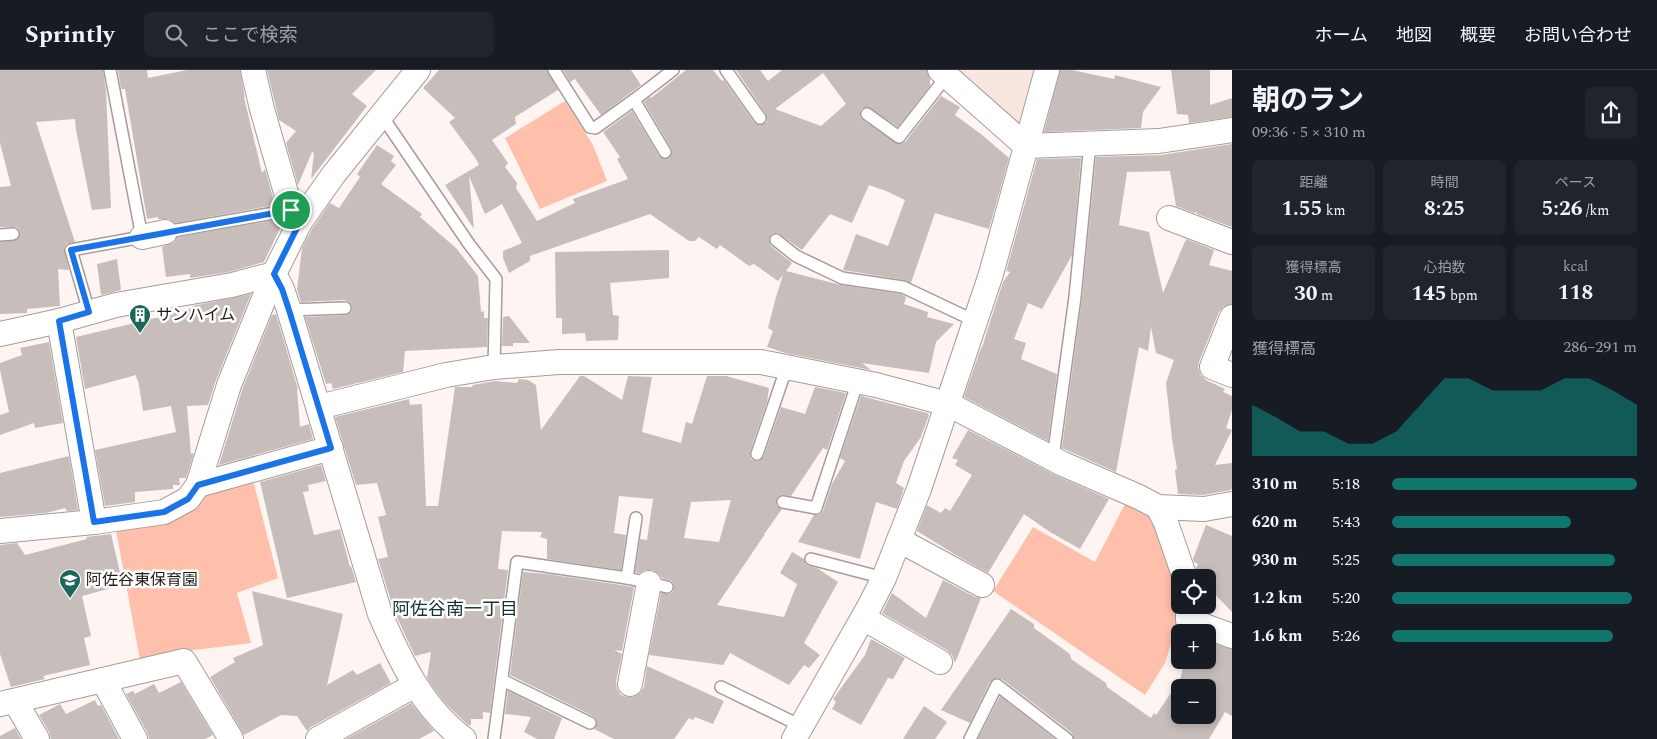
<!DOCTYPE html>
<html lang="ja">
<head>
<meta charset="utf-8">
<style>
  body { margin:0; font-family:Spectral,"Noto Sans JP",serif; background:#20242c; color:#f1f3f6; height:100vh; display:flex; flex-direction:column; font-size:19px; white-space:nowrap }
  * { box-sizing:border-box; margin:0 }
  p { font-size:16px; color:#9ea1a6 }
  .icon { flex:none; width:28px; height:28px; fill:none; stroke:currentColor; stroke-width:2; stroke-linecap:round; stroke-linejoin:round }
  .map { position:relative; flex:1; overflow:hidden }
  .drawer { display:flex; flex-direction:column; background:#171b24; width:425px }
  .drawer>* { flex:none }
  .fabs { position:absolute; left:1171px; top:499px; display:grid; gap:10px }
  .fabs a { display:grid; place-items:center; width:45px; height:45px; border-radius:8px; background:#171b24; box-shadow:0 2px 8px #0003; font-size:25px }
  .pin { position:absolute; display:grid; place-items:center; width:42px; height:42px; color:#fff; margin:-21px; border:2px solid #fff; border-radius:50%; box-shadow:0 1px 5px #0007 }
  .round { display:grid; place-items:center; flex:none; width:52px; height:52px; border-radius:8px; background:#20242c }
  .overview { display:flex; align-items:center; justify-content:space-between; height:85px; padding:0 20px }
  h1 { font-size:28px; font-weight:700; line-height:38px }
  .metrics { display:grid; grid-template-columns:repeat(3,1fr); gap:8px; height:85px; padding:5px 20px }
  .metrics div { display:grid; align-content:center; border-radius:8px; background:#20242c; text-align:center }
  .metrics b { font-size:21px; font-weight:700 }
  .metrics small { font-size:14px; font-weight:400 }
  .metrics p { font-size:14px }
  .chart { height:140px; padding:10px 20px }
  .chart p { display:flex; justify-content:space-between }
  .chart svg { width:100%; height:90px; margin-top:5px; fill:#0f766e; opacity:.7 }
  ul { padding:0 20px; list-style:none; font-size:16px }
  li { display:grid; grid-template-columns:80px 60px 1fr; align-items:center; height:38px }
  li i { height:12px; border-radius:6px; background:#0f766e }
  header { display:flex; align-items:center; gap:30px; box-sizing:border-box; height:70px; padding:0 25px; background:#171b24; border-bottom:1px solid #363941 }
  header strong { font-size:24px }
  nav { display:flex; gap:28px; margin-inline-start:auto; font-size:18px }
  .search { width:350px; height:45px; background:#20242c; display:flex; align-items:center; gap:12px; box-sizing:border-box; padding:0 18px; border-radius:8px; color:#9ea1a6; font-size:19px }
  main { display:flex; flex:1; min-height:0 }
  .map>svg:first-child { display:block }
  .built { fill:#fae6e0 }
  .green { fill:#febfab }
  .building { fill:#c7bdba; fill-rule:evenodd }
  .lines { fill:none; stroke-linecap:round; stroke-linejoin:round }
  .service-casing { stroke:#a69c99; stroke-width:14 }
  .minor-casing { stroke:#a69c99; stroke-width:26 }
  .service { stroke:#fff; stroke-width:11 }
  .minor { stroke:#fff; stroke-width:24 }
  .route-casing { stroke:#fff; stroke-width:10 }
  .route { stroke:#1a73e8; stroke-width:6 }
  .labels { text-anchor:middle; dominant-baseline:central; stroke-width:5; stroke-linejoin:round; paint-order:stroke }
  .poi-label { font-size:16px; fill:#201c1b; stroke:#fff; text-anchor:start }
  .neighbourhood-label { font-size:18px; fill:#13342f; stroke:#fff }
</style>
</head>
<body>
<header>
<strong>Sprintly</strong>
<div class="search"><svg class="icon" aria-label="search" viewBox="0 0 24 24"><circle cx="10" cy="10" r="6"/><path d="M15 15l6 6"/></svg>ここで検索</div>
<nav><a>ホーム</a><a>地図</a><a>概要</a><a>お問い合わせ</a></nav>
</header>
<main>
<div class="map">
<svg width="1232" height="669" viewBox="0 0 1232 669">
  <rect width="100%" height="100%" fill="#fef5f2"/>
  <!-- built -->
  <path class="built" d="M949 0H1037L1023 54 1016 58Z"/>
  <!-- green -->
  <g class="green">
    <path d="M565 31 593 75 607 111 540 139 505 68Z"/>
    <path d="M253 410 278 508 237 523 251 573 186 581 140 590 116 460 203 421Z"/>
    <path d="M1127 430 1152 442 1179 514 1178 551 1165 593 1145 625 993 521 1033 457 1095 492Z"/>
  </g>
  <!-- building -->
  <g class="building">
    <path d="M0 0H103L106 21 111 138 92 140 76 60 75 49 36 52 75 172 66 174 64 178 69 200 58 199 60 236 27 239V243L0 244V172L17 170 20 164 19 160 16 157H0V117L11 116 0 73Z"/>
    <path d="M118 0H147L148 8 187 0H240L245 28 244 27 262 103 265 99 275 135 175 153 169 149H158V147L147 149 125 19H121Z"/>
    <path d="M267 0H376L352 24 367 36 311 109 314 83 312 82 298 115 286 73 296 61 279 50Z"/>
    <path d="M439 0H547L558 20 515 47 516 54 492 70 508 93 505 97 517 113 516 118 537 151 575 133 573 129 628 109 617 89 620 87 603 62 632 41 659 86 665 89 669 88 672 82 671 78 644 32 650 27 651 28 686 0H713L721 10 722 11 724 10 754 52 760 55 767 52 766 44 736 0H760L768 11 782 0H927L930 8V16L898 57 868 37 861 39 860 47 863 50 899 74 905 72 941 26 960 37 955 45 981 64 1009 88 989 159 935 143 911 213 904 210 843 200 856 164 888 176 905 130 886 121 869 115 852 153 830 144 802 180 778 163H773L769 169 771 176 792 193 786 201 841 215 901 224 906 227 904 234 928 242 927 247 954 254 936 272 929 303 862 293 871 300 785 283 767 277 773 261 768 258 776 227 783 205 778 211 754 194 749 196 720 175 717 179 699 167 695 171H689L650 144 530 186V191L509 203 503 188V181L522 173 502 134 485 144 469 106 474 159 445 115 479 95 476 89 449 52 455 48 423 18ZM823 3 846 34 821 56 775 39Z"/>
    <path d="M563 0H631L641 15 601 45 575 9 570 12Z"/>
    <path d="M1060 0H1072L1114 9 1115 5 1161 17 1143 42 1141 58 1044 62Z"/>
    <path d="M1171 0H1210V35L1232 28V47L1189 53 1188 45 1177 44Z"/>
    <path d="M1232 74V157L1197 144V142L1194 143 1176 136 1170 101 1127 102 1119 155 1149 162 1163 223 1186 169 1214 180 1209 195 1232 201V234L1224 236 1219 242 1199 292 1198 298 1201 305 1206 310 1225 319 1223 322 1232 326V340L1226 358 1232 360 1215 395 1232 393V418L1231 420 1203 425 1178 424 1175 400 1177 399 1172 369 1166 313 1174 290 1156 283 1151 257 1148 281 1139 277 1116 402 1062 378 1082 228 1096 87 1161 85Z"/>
    <path d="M377 75 394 86 391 91 396 95 381 114 422 144 420 147 456 178 478 206 481 242 484 241V248H488L487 277 405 281 403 302 333 319 331 313 326 314 305 247 346 245 351 242 352 237 349 232 345 230 301 232 297 220 302 178 312 159 330 133 339 138 360 107 357 104Z"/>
    <path d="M1081 88 1072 185 1042 239 1028 233 1014 269 1026 273 1021 289 1057 304 1048 371 964 327 981 278H982L987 261 1003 212 1010 202 1007 201 1006 202 1037 89Z"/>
    <path d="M281 149 283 152 264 192 229 202 190 208V204L166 207 162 177 174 172 177 167Z"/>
    <path d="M669 180V208L610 213 613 245 619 246 618 270 586 271 585 263 562 264V248H556L555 182Z"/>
    <path d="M117 189 121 220 101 225 97 194Z"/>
    <path d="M251 224 216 310 208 335 187 336 191 384 194 383 186 408H179L180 415H173V419L135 422V432L105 436 95 380 176 362 171 336 143 341 138 310H137L136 305 85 319 76 267 164 246V245L192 238V236Z"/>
    <path d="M276 244 298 319H297L300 357 309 354 313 369 219 395 242 320 272 245Z"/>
    <path d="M509 246 530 273H513V276H502L503 247Z"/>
    <path d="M49 272 63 353 35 358 34 353 0 365V345L9 342 0 300V293L22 285 20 278Z"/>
    <path d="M580 306H584L622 330 628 306 652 307 642 362 681 373 686 352 692 354 707 306H726L769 318 767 332 750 382 751 389 758 391 764 386 781 337 805 344 815 317 846 323 827 380 823 378 791 426 781 425 777 428 776 435 782 439 765 463H763L765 464 717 535 784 547 797 514 780 503 792 482 804 489 806 495 817 498 838 512 804 573 820 585 809 598 804 595 789 615 730 583 723 595 649 585 661 523 670 524 673 522 674 515 672 511 662 508 658 503 652 500H645L640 503 635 502 640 469 647 470 653 429 619 426 614 463 626 465 621 500 547 489V469L540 467 542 462 502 461 498 499 508 500 490 643 483 642V649H471V655H468L446 634 435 620 427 608 431 582 415 586 394 541 378 489 388 487 378 447 386 445 377 413 356 415 335 347 409 329 410 335 422 334 426 436H438L455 317H472L473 315 495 311 517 313 519 309 528 310 536 315 541 360ZM731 430 719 472 684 468 691 432Z"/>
    <path d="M861 326 927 343 929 345 921 367 904 391 896 413 904 418 897 439 876 432 860 489 798 472 814 445H819L823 441 832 414 845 391 840 388Z"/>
    <path d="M968 360 1057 406 1109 429 1080 479 1050 462 1024 444 988 503 954 484 917 461 927 435 941 443 945 438 950 441 972 405 955 395 958 390 952 388Z"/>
    <path d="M69 386 78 440 67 441 65 438 46 443 0 447V403Z"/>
    <path d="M321 395 326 411 308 415 309 421 303 422 314 465 340 459 350 497 351 496 356 512 287 528 260 412Z"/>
    <path d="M1206 455 1232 466V542L1208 517V508L1198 507 1196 498 1198 494 1194 492 1193 489Z"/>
    <path d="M111 464 123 515 82 526 91 566 84 568 90 595 43 606 45 609 11 617 0 584V475L17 473 25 485 87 469 86 467Z"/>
    <path d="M523 502 547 504 634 517 622 581 614 580 622 584 616 611 617 619 621 625 627 627H634L640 623 644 617 647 596 724 631 713 654 695 647 693 650 689 648 674 669H614L594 659 597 653 593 646 510 605Z"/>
    <path d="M943 510 975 527 981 528 955 593 952 585 947 580 882 543 892 523 926 548Z"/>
    <path d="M252 521 343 544 327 615 353 600 357 605 380 593 391 613 311 657 307 661 297 646 281 645 244 665 210 607 235 592 233 588 263 575Z"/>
    <path d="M1011 539 1034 554V558L1070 584 1071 589 1106 613 1107 617 1151 648 1154 643 1156 645 1171 623 1176 626 1185 590H1208V572L1232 579V646L1225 642 1209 669H1074L1072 663 1002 609 997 608 990 612 970 653 941 640ZM1180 618H1208V645H1180Z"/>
    <path d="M871 569 905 588 893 609 888 608 861 655 832 639 836 632 833 629 865 585Z"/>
    <path d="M181 612 213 665 205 669H149L147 662 126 624 133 621 135 624 154 614 159 623Z"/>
    <path d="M508 621 562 648 554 669H537L524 662 531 647 505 644Z"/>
    <path d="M1000 626 1055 669H978Z"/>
    <path d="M95 630 98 636 101 635 119 669H51L49 662 39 645 60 634 66 644Z"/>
    <path d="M411 633 434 661 419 669H346Z"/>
    <path d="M924 636 947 652 935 669H903Z"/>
    <path d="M15 658 21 669H0V666Z"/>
  </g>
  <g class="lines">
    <!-- service casing -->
    <g class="service-casing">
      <g id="service">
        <path d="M554 0 590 57 595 58 634 30"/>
        <path d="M726 0 760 48"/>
        <path d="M867 44 899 67 946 7"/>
        <path d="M382 46 469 174 496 209 494 297"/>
        <path d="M665 82 634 30 673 0"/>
        <path d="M165 162 291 140"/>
        <path d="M0 165 13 164"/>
        <path d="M776 170 796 186 842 208 903 217 975 251"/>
        <path d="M289 240 345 238"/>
        <path d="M89 242 71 180 142 167 110 0"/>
        <path d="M757 384 783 308 792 298"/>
        <path d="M1053 388 1075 227 1090 73"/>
        <path d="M783 432 816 438 858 311"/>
        <path d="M811 489 884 508"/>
        <path d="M627 508 636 448"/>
        <path d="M502 610 590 653"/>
        <path d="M721 617 801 656"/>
        <path d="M494 669 517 492 627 508 667 517"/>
        <path d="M970 669 997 615 1067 669"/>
      </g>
    </g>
    <!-- minor casing -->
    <g class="minor-casing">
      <g id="minor">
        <path d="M253 0 262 39 291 140 300 152"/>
        <path d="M940 0 1026 76 1159 71 1232 60"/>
        <path d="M1169 148 1232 172"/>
        <path d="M142 167 165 162"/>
        <path d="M274 204 282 219 289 240 380 544C400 590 422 638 464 669"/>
        <path d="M1232 247 1212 297 1232 305"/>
        <path d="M59 251 94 452"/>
        <path d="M0 264 59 251 116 235 232 215 274 204"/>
        <path d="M319 337 446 305 494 297 559 292H761L876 315 948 334 1063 394 1139 427 1158 437 1204 439 1232 434"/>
        <path d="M198 415 331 378"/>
        <path d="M1158 437 1166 453 1185 508"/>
        <path d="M0 461 94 452 164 442 188 429 198 415 229 315 274 204 300 152 334 104 418 0"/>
        <path d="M899 470 982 515"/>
        <path d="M1188 535V550L1232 566"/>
        <path d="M863 548 940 592"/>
        <path d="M103 610 135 669"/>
        <path d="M630 614 649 513"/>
        <path d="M15 631 37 669"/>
        <path d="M0 634 184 591 231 669"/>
        <path d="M318 669 415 615"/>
        <path d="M794 669 868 539 884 508 919 419 991 204 1047 0"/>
      </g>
    </g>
    <!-- service -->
    <use href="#service" class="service"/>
    <!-- minor -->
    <use href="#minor" class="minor"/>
  </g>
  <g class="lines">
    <!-- route casing -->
    <g class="route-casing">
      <path id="route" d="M291 140 300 152 274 204 282 219 289 240 331 378 198 415 188 429 164 442 94 452 59 251 89 242 71 180Z"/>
    </g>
    <!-- route -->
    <use href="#route" class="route"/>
  </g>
  <!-- icons -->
  <defs>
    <g id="building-pin" transform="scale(1.125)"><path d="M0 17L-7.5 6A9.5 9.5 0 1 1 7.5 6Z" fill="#1d665b" stroke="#fff"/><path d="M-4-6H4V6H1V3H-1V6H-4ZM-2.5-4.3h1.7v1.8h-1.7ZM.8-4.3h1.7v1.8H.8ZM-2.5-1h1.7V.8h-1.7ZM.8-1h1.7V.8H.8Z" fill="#fff"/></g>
    <g id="school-pin" transform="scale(1.125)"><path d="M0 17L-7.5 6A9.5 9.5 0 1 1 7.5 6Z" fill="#1d665b" stroke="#fff"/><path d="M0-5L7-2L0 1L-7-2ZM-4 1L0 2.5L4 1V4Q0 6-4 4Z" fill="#fff"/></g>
  </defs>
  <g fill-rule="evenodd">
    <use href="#building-pin" x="140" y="245"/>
    <use href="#school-pin" x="70" y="510"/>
  </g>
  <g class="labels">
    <!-- poi labels -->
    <g class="poi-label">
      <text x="156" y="245">サンハイム</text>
      <text x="86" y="510">阿佐谷東保育園</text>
    </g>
    <!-- neighbourhood labels -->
    <g class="neighbourhood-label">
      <text x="455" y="539">阿佐谷南一丁目</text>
    </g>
  </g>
</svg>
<div class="fabs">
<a><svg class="icon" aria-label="locate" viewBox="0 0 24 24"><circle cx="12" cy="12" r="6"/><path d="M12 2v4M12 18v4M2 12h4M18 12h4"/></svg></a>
<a>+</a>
<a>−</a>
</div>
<div class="pin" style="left:291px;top:140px;background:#1e9e55"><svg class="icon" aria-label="arrive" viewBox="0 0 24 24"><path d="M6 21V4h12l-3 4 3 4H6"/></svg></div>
</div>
<section class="drawer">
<div class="overview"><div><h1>朝のラン</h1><p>09:36 · 5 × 310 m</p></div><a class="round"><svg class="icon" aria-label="share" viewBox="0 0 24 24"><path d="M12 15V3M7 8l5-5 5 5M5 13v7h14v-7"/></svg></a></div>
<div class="metrics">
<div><p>距離</p><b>1.55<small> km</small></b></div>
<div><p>時間</p><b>8:25</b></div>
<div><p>ペース</p><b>5:26<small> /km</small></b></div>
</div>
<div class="metrics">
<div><p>獲得標高</p><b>30<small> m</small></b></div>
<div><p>心拍数</p><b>145<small> bpm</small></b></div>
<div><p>kcal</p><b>118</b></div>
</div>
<div class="chart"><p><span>獲得標高</span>286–291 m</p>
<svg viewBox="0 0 160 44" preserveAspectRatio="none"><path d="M0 44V19L10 25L20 32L30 32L40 38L50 38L60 32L70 19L80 6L90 6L100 12L110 12L120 12L130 6L140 6L150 12L160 19V44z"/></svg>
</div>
<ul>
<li><b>310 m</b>5:18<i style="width:100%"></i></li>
<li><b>620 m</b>5:43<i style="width:73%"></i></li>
<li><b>930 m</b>5:25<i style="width:91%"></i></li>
<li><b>1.2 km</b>5:20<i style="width:98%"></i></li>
<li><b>1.6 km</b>5:26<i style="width:90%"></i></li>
</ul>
</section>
</main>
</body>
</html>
